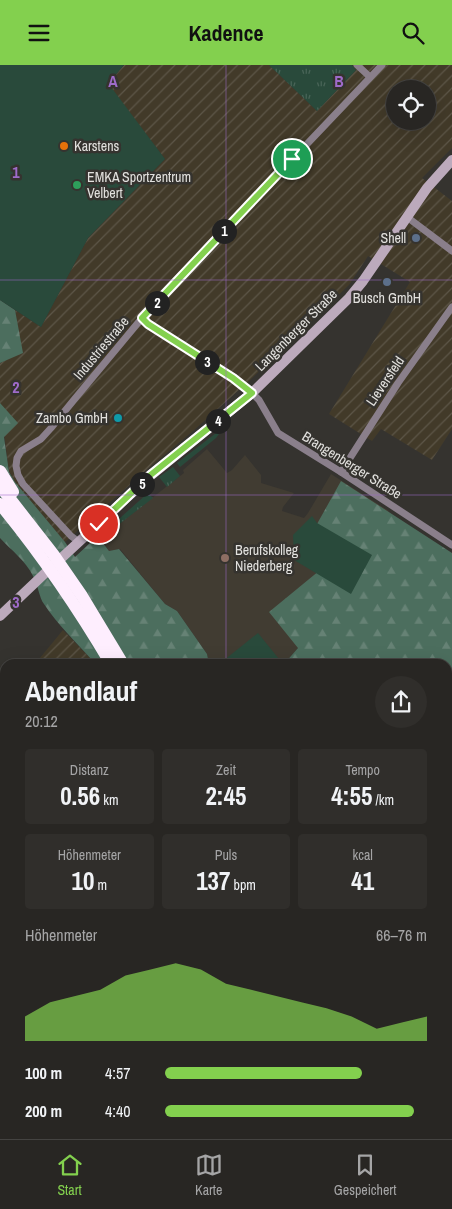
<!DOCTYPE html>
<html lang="de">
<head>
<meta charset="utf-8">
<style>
  body { margin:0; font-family:"Archivo Narrow",sans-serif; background:#302e2b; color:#f1f3f6; height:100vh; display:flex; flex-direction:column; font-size:19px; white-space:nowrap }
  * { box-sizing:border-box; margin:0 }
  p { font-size:16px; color:#a5a5a6 }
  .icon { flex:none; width:28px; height:28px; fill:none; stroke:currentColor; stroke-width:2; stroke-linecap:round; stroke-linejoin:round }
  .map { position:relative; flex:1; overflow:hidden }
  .panel { position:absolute; left:0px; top:594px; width:452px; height:481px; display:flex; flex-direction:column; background:#282623; border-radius:15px 15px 0 0; box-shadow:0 5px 20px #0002,0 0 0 1px #444341 }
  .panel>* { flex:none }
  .buttons { position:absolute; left:386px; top:15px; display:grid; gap:10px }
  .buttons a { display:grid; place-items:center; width:50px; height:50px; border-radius:50%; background:#282623; box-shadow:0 5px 20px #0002,0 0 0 1px #444341; font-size:25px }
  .pin { position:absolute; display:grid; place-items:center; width:42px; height:42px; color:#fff; margin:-21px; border:2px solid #fff; border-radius:50%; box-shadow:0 1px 5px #0007 }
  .km { position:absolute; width:25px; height:25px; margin:-12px; border-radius:50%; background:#222; color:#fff; font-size:14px; line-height:25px; text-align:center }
  .round { display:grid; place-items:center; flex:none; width:52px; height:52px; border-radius:26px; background:#302e2b }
  .head { display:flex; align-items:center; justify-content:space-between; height:85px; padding:0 25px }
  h1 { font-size:28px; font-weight:700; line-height:38px }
  .metrics { display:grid; grid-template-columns:repeat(3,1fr); gap:8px; height:85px; padding:5px 25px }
  .metrics div { display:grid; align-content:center; border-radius:5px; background:#302e2b; text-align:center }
  .metrics b { font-size:25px; font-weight:700 }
  .metrics small { font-size:14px; font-weight:400 }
  .metrics p { font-size:14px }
  .chart { height:140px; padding:10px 25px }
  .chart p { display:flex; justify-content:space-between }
  .chart svg { width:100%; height:90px; margin-top:5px; fill:#83d04e; opacity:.7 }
  ul { padding:0 25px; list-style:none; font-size:16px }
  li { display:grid; grid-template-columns:80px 60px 1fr; align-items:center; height:38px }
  li i { height:12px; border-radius:6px; background:#83d04e }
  header { display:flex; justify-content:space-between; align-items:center; height:65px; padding:0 25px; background:#83d04e; color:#111; font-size:22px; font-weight:700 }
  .menu { display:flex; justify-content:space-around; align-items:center; height:70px; border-top:1px solid #444341; background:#282623; font-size:14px; color:#a5a5a6 }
  .menu a { display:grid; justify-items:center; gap:2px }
  .menu .active { color:#83d04e }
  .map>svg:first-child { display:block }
  .built { fill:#413c32 }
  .industrial { fill:url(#industrial-furrows); fill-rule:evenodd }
  .grass { fill:url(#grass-tufts) }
  .forest { fill:url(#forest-firs) }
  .park { fill:#294a3b }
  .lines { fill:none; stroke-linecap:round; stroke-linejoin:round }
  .stream { stroke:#355e64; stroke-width:2 }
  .street { stroke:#8a7f8b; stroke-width:7 }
  .secondary { stroke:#bcaabc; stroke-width:10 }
  .highway { stroke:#feeefe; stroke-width:12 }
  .route-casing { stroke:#fff; stroke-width:10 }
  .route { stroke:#83d04e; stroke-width:6 }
  .grid { fill:none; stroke:#9f6bca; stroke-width:1; stroke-opacity:0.55 }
  .food-dot { fill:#e8710a; stroke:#35332f; stroke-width:2 }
  .leisure-dot { fill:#2e9e5b; stroke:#35332f; stroke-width:2 }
  .service-dot { fill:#5c6f8a; stroke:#35332f; stroke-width:2 }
  .culture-dot { fill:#0f9aa8; stroke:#35332f; stroke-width:2 }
  .education-dot { fill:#8d6e63; stroke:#35332f; stroke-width:2 }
  .labels { text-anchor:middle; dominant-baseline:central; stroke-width:5; stroke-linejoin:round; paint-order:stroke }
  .poi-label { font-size:14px; fill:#e2e1de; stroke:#35332f; text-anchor:start }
  .street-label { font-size:14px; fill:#e2e1de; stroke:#35332f }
  .grid-label { font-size:16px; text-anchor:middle; font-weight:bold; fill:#9f6bca; stroke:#35332f; stroke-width:5; stroke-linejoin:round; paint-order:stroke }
</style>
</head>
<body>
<header><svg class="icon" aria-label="menu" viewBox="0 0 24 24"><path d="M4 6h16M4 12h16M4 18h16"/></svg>Kadence<svg class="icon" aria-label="search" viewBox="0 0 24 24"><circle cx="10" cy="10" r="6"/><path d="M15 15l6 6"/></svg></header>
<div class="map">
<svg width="452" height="1074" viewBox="0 0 452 1074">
  <defs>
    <pattern id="industrial-furrows" width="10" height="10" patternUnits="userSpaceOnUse" patternTransform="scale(1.25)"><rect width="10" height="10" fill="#423a29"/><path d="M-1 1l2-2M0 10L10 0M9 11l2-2" fill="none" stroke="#5d5648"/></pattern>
    <pattern id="grass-tufts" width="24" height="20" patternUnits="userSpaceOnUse" patternTransform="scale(1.25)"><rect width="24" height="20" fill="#294a3b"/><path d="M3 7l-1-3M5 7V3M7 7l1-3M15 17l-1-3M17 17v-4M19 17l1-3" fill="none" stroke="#486457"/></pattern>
    <pattern id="forest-firs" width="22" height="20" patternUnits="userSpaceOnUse" patternTransform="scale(1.25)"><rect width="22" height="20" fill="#4c6e5e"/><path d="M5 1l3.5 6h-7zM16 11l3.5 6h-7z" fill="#668275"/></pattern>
  </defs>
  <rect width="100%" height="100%" fill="#35332f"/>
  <!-- built -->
  <path class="built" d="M207 384 227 408 232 405 245 390 261 410V418L294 428 283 442 282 446 304 453 308 448 331 409 389 446 326 501 298 583 284 599H209L207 589 177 546 165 539 120 484 109 486 100 474 180 411 184 408 183 405Z"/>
  <!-- industrial -->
  <g class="industrial">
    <path d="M124 0H269L317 46 356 5 352 0H452V83L422 113 452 136V364L432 395 381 364 372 376 329 349 410 217 368 191 349 220 248 317 193 366 143 408 65 477 15 417 9 406 0 338V298L22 287 15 245 41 262 88 173 165 94 110 22 112 14ZM395 24H428V56H395Z"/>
    <path d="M63 565 92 595 89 597V599H35Z"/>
  </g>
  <!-- grass -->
  <g class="grass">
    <path d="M269 0H352L356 5 317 46Z"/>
    <path d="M224 362 216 373 180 402 177 398Z"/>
    <path d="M173 402 180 411 167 422 159 412Z"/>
    <path d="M148 428 153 433 100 474 90 478 106 463 120 453Z"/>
  </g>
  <!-- forest -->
  <g class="forest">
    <path d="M0 235 15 245 23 288 0 298Z"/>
    <path d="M0 338 18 358 4 372 9 407 15 417 65 477 75 492 90 478 100 474 109 486 119 484 165 539 177 546 207 589 209 599H89V597L92 595C75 576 58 560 44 539 39 533 38 519 33 511 26 496 11 485 0 473Z"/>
    <path d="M341 416 452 488V966L448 967V599H284L298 583 269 547 325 501 312 468Z"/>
    <path d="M5 908V1070H118L117 1074H0V910Z"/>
  </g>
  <!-- park -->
  <g class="park">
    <path d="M0 0H124L112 14 111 22 165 94 88 173 41 262 0 235Z"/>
    <path d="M312 451 317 458 372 490 351 529 294 495 293 470Z"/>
    <path d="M258 568 279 594 273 599H225L223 596Z"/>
  </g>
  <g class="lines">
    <!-- stream -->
    <path class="stream" d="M448 729 452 730"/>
    <!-- street -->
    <g class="street">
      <path d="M357 0 370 12"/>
      <path d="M407 152 452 186"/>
      <path d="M142 253 148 259 233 313 252 328 259 335 278 368 341 407 452 480"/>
      <path d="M341 407 398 318 452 242"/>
      <path d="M79 477 71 471 23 419 18 410 16 401 17 393 21 386 41 374 51 363 73 336 142 253 382 0"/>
      <path d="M0 629 5 635"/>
      <path d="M0 783 5 791"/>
      <path d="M0 879 1 869 5 860"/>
      <path d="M0 881 1 896 5 904 0 906"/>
    </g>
    <!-- secondary -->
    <path class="secondary" d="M0 551 42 511 149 412 252 328 349 233 363 216 427 123 452 95"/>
    <!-- highway -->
    <g class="highway">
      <path d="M0 406 13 427"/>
      <path d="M0 421 53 489 82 531 123 599"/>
      <path d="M0 439C41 489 78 543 111 599"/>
      <path d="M359 1070 361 1074"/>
      <path d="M371 1070 373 1074"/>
    </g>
  </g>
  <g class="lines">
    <!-- route casing -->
    <g class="route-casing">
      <path id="route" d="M99 459 148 412 252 328 233 313 148 259 142 253 292 94"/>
    </g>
    <!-- route -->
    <use href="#route" class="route"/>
  </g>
  <!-- grid -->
  <path class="grid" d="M226 0V599M0 215H452M0 430H452M0 644H5M448 644H452M0 859H5M448 859H452M226 1070V1074"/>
  <!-- markers -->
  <circle class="food-dot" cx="64" cy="81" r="5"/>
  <circle class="leisure-dot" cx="77" cy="120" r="5"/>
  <g class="service-dot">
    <circle cx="416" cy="173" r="5"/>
    <circle cx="387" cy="217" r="5"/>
  </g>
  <circle class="culture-dot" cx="118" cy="353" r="5"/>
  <circle class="education-dot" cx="225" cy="493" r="5"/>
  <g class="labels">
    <!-- poi labels -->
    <g class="poi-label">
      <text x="74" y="81">Karstens</text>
      <text x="87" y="112">EMKA Sportzentrum<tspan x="87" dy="16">Velbert</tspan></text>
      <text x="406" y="173" text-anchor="end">Shell</text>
      <text x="387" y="233" text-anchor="middle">Busch GmbH</text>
      <text x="108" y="353" text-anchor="end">Zambo GmbH</text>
      <text x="235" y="485">Berufskolleg<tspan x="235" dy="16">Niederberg</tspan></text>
    </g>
    <!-- street labels -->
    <g class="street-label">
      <text transform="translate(296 265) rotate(-45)">Langenberger Straße</text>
      <text transform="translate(101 283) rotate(-50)">Industriestraße</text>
      <text transform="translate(385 316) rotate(-56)">Lieversfeld</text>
      <text transform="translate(352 400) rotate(32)">Brangenberger Straße</text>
    </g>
  </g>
  <g class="grid-label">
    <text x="113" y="22">A</text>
    <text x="339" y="22">B</text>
    <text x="16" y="113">1</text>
    <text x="16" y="328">2</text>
    <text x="16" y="543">3</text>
  </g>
</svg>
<div class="buttons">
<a><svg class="icon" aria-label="locate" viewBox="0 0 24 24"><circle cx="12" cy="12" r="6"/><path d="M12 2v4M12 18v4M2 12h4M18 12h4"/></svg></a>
</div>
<div class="pin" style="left:292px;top:94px;background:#1e9e55"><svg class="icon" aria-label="arrive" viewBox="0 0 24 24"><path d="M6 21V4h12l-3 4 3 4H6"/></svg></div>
<div class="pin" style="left:99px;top:459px;background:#d93025"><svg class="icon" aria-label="check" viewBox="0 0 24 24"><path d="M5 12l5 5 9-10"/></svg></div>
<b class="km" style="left:224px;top:166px">1</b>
<b class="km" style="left:157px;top:238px">2</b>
<b class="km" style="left:207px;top:297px">3</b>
<b class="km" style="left:218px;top:356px">4</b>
<b class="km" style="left:142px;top:419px">5</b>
<section class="panel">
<div class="head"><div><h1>Abendlauf</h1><p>20:12</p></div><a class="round"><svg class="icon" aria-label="share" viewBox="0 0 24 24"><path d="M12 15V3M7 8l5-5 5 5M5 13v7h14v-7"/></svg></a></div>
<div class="metrics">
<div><p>Distanz</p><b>0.56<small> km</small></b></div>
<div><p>Zeit</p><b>2:45</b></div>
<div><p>Tempo</p><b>4:55<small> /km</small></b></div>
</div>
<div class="metrics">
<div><p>Höhenmeter</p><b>10<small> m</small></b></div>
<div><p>Puls</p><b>137<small> bpm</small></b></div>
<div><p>kcal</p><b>41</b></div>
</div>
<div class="chart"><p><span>Höhenmeter</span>66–76 m</p>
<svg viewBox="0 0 160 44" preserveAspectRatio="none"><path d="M0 44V32L10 25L20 22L30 19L40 12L50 9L60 6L70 9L80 16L90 19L100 22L110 25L120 28L130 32L140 38L150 35L160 32V44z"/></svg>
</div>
<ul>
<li><b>100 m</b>4:57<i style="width:75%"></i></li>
<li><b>200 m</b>4:40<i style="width:95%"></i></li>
</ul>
</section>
</div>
<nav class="menu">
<a class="active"><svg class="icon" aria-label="home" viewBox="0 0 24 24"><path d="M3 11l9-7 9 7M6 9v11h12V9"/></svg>Start</a>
<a><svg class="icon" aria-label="map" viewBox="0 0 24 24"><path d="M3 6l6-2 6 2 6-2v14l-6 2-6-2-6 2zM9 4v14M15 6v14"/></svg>Karte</a>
<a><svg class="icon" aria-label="saved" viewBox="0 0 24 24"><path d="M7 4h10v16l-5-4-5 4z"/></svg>Gespeichert</a>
</nav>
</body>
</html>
